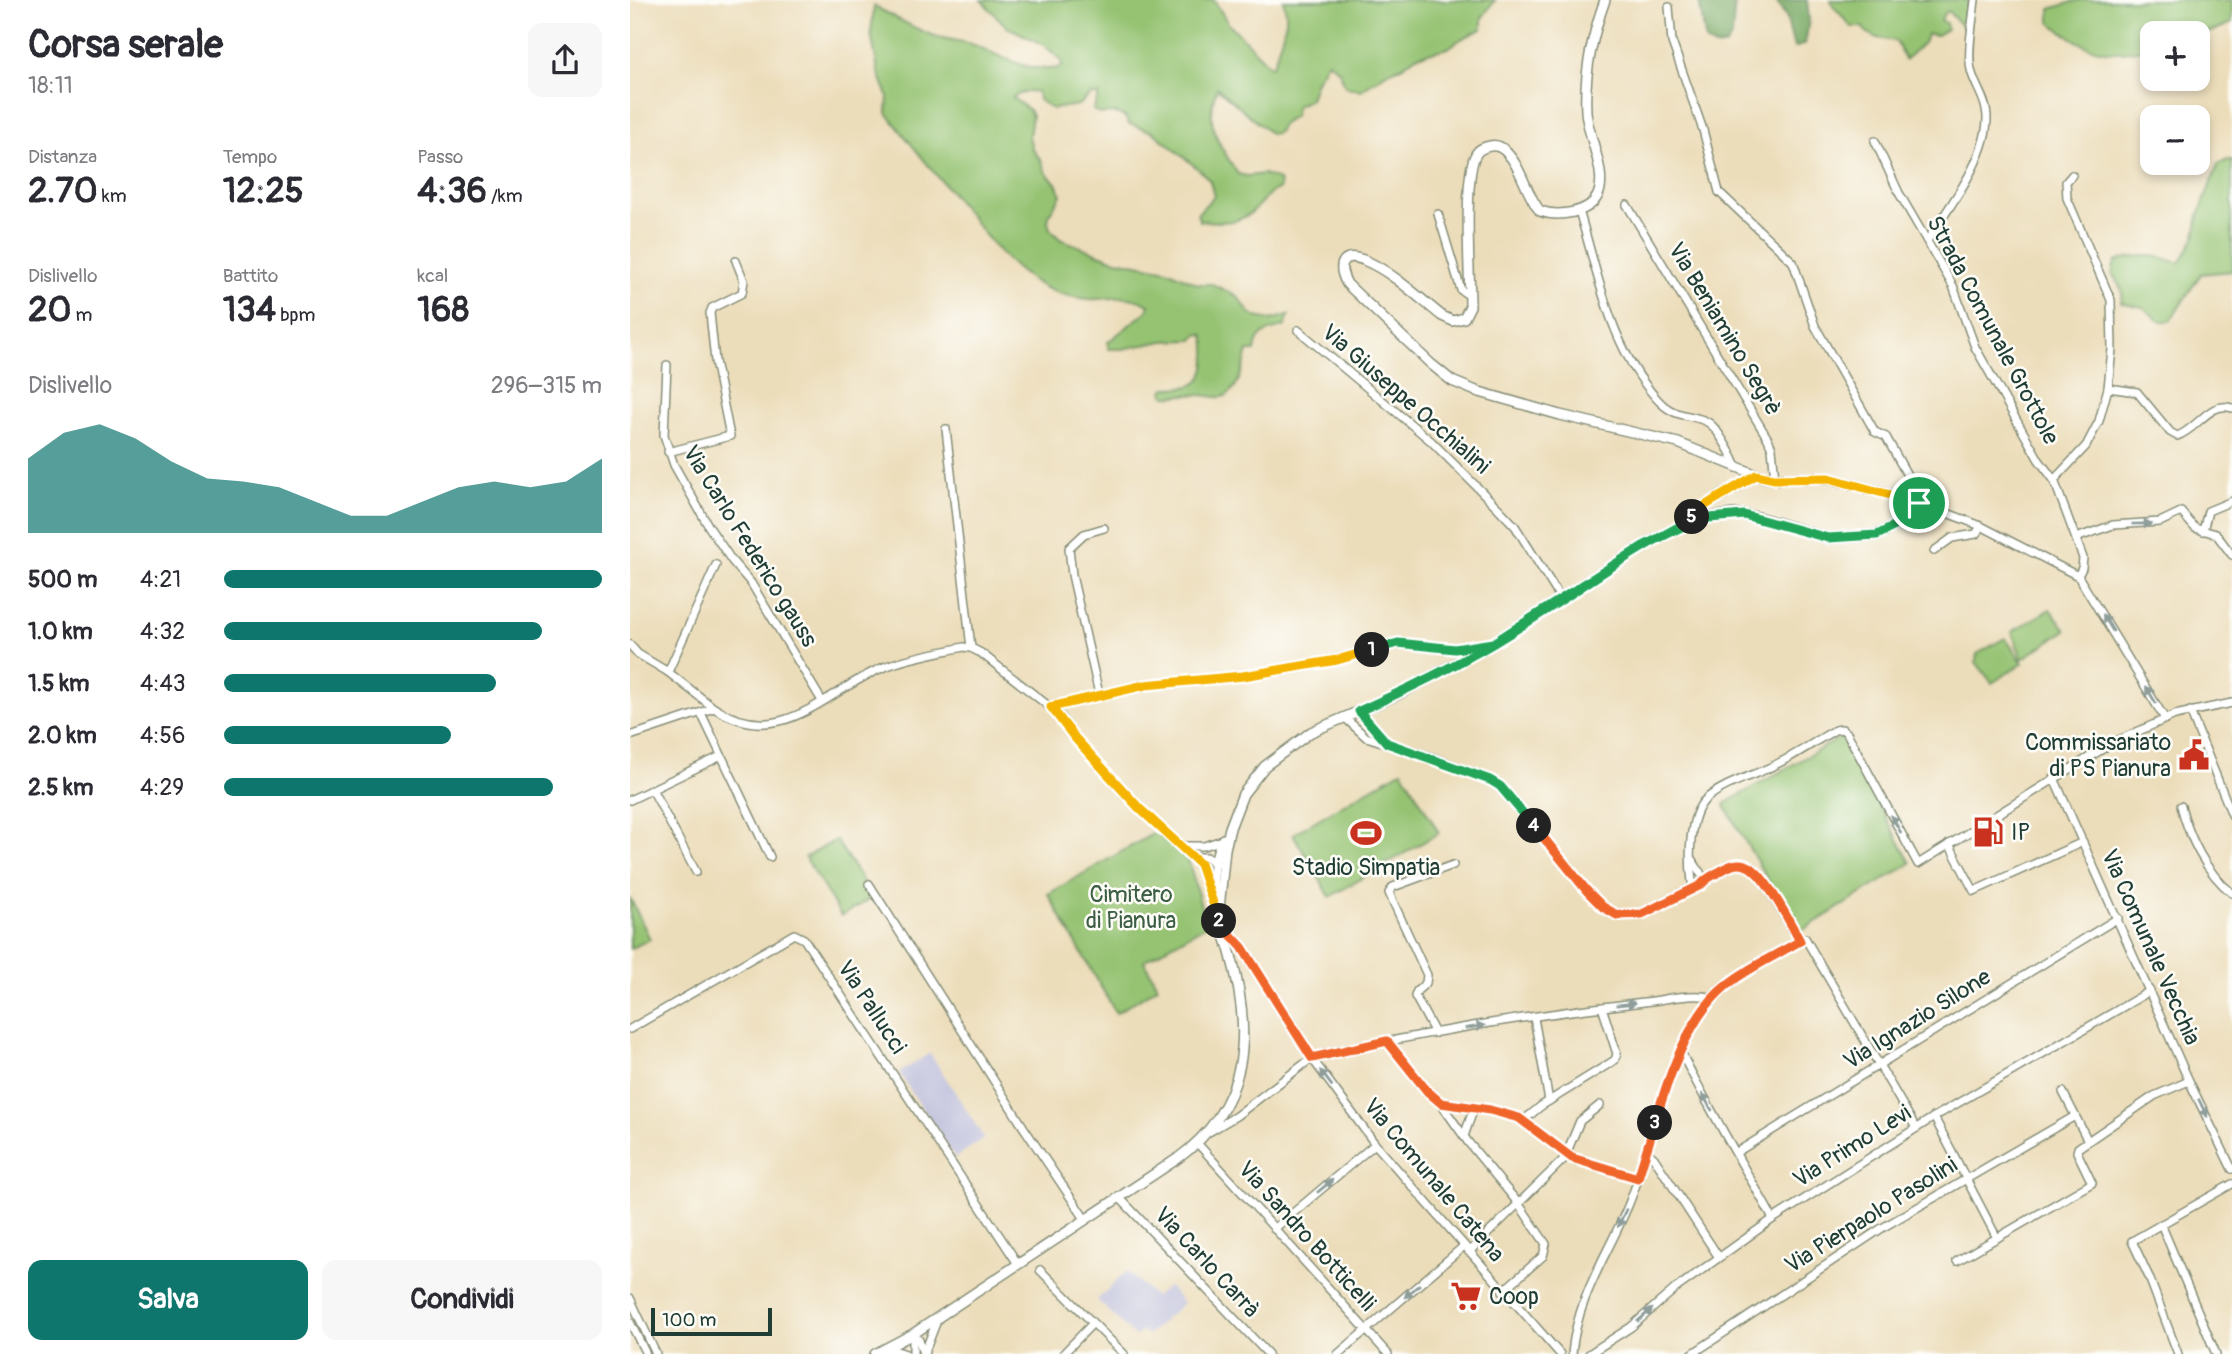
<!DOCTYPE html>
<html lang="it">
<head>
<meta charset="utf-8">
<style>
  body { margin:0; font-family:Pangolin,sans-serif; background:#f7f7f7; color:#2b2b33; height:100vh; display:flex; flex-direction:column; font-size:26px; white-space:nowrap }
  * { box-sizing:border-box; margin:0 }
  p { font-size:23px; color:#7c7c81 }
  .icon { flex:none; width:38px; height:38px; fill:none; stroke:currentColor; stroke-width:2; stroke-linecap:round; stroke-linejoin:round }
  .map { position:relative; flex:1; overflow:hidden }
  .sheet { display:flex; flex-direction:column; background:#fff; width:630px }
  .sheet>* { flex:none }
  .controls { position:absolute; left:1510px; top:21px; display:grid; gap:14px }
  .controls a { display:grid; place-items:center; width:70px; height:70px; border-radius:14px; background:#fff; box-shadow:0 4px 10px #0003; font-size:35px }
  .scale { position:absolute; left:21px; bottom:18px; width:121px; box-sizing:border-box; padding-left:7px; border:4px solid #1f3d34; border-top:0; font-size:19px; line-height:24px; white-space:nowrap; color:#1f3d34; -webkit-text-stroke:5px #fdfcf7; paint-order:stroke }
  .pin { position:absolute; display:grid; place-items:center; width:60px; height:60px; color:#fff; margin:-30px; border:4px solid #fff; border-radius:50%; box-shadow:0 2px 7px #0007 }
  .km { position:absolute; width:35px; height:35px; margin:-18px; border-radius:50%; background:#222; color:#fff; font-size:19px; line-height:35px; text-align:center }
  .round { display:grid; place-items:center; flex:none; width:74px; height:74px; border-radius:14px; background:#f7f7f7 }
  .head { display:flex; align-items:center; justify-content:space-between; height:119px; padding:0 28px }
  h1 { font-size:38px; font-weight:800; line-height:52px }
  .figures { display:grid; grid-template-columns:repeat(3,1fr); gap:10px; height:119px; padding:7px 28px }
  .figures div { display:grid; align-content:center }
  .figures b { font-size:35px; font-weight:800 }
  .figures small { font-size:19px; font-weight:400 }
  .figures p { font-size:19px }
  .chart { height:196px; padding:14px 28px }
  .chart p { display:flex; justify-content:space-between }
  .chart svg { width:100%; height:126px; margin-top:7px; fill:#0f766e; opacity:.7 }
  .button { display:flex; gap:14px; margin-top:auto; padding:14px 28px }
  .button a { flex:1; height:80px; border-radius:14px; background:#0f766e; color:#fff; font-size:28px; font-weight:800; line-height:80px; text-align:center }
  .button a+a { background:#f7f7f7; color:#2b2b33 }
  ul { padding:0 28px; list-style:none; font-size:23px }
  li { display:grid; grid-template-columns:112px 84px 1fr; align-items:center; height:52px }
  li i { height:18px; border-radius:9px; background:#0f766e }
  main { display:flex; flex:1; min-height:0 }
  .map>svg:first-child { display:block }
  .industrial { fill:#c1c2dd }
  .green { fill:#95c372; stroke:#5a8053; stroke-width:2 }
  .forest { fill:#78a964; stroke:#4c734c; stroke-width:2 }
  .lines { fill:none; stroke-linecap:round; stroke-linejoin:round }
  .minor-casing { stroke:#868d77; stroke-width:10 }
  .tertiary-casing { stroke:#868d77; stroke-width:12 }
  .minor { stroke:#fff; stroke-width:7 }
  .tertiary { stroke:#fff; stroke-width:9 }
  .oneway { fill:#8f9e9a }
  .split-1-casing { stroke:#fff; stroke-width:14 }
  .split-2-casing { stroke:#fff; stroke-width:14 }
  .split-3-casing { stroke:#fff; stroke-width:14 }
  .split-4-casing { stroke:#fff; stroke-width:14 }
  .split-5-casing { stroke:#fff; stroke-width:14 }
  .split-6-casing { stroke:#fff; stroke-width:14 }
  .split-1 { stroke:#22a559; stroke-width:9 }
  .split-2 { stroke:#f5b400; stroke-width:9 }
  .split-3 { stroke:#f0652b; stroke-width:9 }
  .split-4 { stroke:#f0652b; stroke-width:9 }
  .split-5 { stroke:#22a559; stroke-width:9 }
  .split-6 { stroke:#f5b400; stroke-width:9 }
  .labels { text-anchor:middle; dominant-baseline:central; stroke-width:5; stroke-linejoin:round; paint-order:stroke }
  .street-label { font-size:23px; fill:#1f3d34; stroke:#fdfcf7 }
  .poi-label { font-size:23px; fill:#1f3d34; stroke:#fdfcf7; text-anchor:start }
  .park-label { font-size:23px; fill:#3c5e44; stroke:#fdfcf7 }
</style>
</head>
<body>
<main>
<section class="sheet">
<div class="head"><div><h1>Corsa serale</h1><p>18:11</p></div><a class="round"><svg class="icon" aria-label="share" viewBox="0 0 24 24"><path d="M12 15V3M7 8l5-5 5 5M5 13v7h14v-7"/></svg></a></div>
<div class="figures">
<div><p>Distanza</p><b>2.70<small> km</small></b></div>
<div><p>Tempo</p><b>12:25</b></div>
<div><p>Passo</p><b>4:36<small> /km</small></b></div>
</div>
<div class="figures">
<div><p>Dislivello</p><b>20<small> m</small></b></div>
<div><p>Battito</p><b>134<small> bpm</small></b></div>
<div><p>kcal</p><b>168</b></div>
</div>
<div class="chart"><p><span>Dislivello</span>296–315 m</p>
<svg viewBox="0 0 160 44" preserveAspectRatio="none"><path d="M0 44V18L10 9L20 6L30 11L40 19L50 25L60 26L70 28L80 33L90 38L100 38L110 33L120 28L130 26L140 28L150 26L160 18V44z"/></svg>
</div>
<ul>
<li><b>500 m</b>4:21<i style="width:100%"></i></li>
<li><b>1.0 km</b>4:32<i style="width:84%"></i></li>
<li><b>1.5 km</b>4:43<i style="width:72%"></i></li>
<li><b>2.0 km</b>4:56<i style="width:60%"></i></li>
<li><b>2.5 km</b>4:29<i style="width:87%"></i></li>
</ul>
<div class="button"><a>Salva</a><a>Condividi</a></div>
</section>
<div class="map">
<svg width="1602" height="1354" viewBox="0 0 1602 1354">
  <rect width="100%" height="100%" fill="#fdfcf7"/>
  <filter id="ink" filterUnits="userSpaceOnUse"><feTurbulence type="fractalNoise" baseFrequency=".0143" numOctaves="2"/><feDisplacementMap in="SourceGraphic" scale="14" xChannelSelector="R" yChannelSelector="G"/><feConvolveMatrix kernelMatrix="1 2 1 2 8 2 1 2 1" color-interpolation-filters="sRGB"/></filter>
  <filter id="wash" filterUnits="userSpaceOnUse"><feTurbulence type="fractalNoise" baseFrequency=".00686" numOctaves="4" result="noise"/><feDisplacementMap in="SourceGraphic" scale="28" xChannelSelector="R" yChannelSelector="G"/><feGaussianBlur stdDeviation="1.57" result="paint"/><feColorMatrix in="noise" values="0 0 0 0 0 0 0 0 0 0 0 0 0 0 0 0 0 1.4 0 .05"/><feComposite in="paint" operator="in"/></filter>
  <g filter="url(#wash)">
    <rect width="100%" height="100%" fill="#ecddba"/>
    <!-- industrial -->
    <g class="industrial">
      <path d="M300 1053 354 1138 325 1158 269 1073Z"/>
      <path d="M497 1271 525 1297 538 1286 553 1303 518 1335 512 1331 505 1337 467 1300Z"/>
    </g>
    <!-- green -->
    <g class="green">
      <path d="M351 0H584L598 23 641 67C647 59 646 55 649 46 654 28 660 19 653 0H865L852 18V29L831 39 818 48 786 56 773 66 758 72 731 90 715 87 710 72 698 61 686 81 680 99 666 106 665 115 652 125 648 132 641 134 587 88C573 125 589 144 608 174L617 176 634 174 649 180 650 188C637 193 633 201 624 210 609 225 590 222 570 221L567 214 584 196 580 181 573 173 523 132 499 124 495 117 487 113 471 114 463 110 469 95H461L448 105 422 109 409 100 407 92 399 91 384 96 383 98 399 110 402 116 399 136 402 149 411 160 416 173 426 183 431 195 419 215 418 222 420 229 430 239 482 259 537 270 568 284H582L607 296 620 313 626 317 641 320 659 315 655 326C639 332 627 331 625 351H618C614 365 608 395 591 397 584 398 576 395 569 395 558 393 547 397 536 396L533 392 535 388C561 388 576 387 576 356 576 348 577 341 573 334L567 335 563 340 534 341 492 349H478V342L517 311 519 305C497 294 490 298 467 299 453 300 438 296 425 292 382 276 355 234 328 201 304 172 279 143 257 113L258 96 248 71 241 33 244 6C263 16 282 28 302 35 315 40 330 40 344 45 372 56 400 75 432 67L431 60 413 44 377 27Z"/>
      <path d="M1201 0H1339L1336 31 1318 11 1313 15 1311 20 1316 23 1317 29 1307 35 1297 34 1295 41 1275 60 1266 41C1253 39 1241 39 1232 27H1222L1203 6Z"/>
      <path d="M1449 0H1602V23L1568 37V33H1522V47C1477 58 1455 51 1420 22V9Z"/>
      <path d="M1598 160H1602V271L1571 274 1540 321H1529L1513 307 1491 303 1493 292 1482 273 1485 262C1498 256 1514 255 1528 257 1536 258 1542 262 1551 262L1565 236 1569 215 1588 164Z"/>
      <path d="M1420 609 1436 630 1392 659 1382 632Z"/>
      <path d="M1375 638 1393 663 1362 683 1346 662 1347 654Z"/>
      <path d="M1211 737 1281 863 1168 933 1094 804Z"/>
      <path d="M772 770 809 833 700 897 663 834Z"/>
      <path d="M526 832 559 862 576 925 514 961 528 987 486 1013 418 894Z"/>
      <path d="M206 840 243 897 211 916 175 857Z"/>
      <path d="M0 898 20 939 0 949Z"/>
    </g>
    <!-- forest -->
    <g class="forest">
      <path d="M1069 0H1105L1102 36 1096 45 1085 47 1076 42Z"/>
      <path d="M1145 0H1177L1179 21 1175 44 1164 48 1156 16Z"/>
    </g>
  </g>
  <g filter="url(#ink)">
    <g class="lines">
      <!-- minor casing -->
      <g class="minor-casing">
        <g id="minor">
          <path d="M1039 7 1042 42 1073 130 1089 192 1163 262 1185 326 1245 432 1256 437 1287 493 1289 503"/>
          <path d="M1245 141 1269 193 1323 286 1345 347 1409 460 1424 480 1453 558 1452 568 1448 576"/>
          <path d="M997 205 1138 439 1142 448 1145 479"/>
          <path d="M808 214 831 290 840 296"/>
          <path d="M950 214C969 278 981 348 1027 399 1047 421 1061 412 1079 423 1088 429 1104 458 1107 468"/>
          <path d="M1297 241C1319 207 1358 158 1357 116 1356 98 1345 87 1341 70 1337 52 1343 20 1345 0"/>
          <path d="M668 330 801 441 868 508 885 526 931 599"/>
          <path d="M37 365 34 435 44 465 79 527 102 561 121 583 192 701"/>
          <path d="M1478 388 1507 392 1540 432 1547 436C1567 430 1580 400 1602 408"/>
          <path d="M316 429 341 648"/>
          <path d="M38 452 100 436 85 361 80 313 82 308 112 293 114 281 106 261"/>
          <path d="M1424 480 1456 446 1469 421 1478 388 1482 349 1481 300 1437 198 1436 182 1442 175"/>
          <path d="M1291 503 1351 526 1448 576 1535 719"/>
          <path d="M1573 531 1578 511 1602 501"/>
          <path d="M1446 538 1483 525 1530 522 1551 512 1565 528 1586 534 1602 555"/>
          <path d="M1304 551 1322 538 1346 534 1351 526"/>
          <path d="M0 645 8 654 38 672 84 708"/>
          <path d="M38 672 86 565"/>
          <path d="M469 694 442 575 439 548 454 534 474 528"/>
          <path d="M421 707 515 685 613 676 679 665 768 644 825 649 861 643"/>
          <path d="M729 711 754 740"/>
          <path d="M1560 711 1602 815"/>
          <path d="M71 713 140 857"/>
          <path d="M714 717 736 737 802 757 860 780 870 786 957 891C963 896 968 903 974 907 1006 931 1037 896 1067 886"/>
          <path d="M0 736 84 708C153 751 193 692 254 667 279 657 307 653 333 647L341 648 351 653 430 715 445 738 509 808 568 862 581 894"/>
          <path d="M1424 778 1559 1081 1602 1169"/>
          <path d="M22 789 66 872"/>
          <path d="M0 800 91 756"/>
          <path d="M1551 806C1559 837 1576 873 1602 893"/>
          <path d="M1319 844 1344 891 1453 842"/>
          <path d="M551 846H574L592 840"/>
          <path d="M563 857H577L585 863"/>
          <path d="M1062 860 1071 874"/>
          <path d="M239 884 394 1128 455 1219"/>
          <path d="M593 933H599L612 947 678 1053 745 1144 930 1354"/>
          <path d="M1170 941 1131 877 1122 867 1107 864 1099 866 1069 886 1062 882C1059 860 1058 815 1076 799 1092 785 1116 778 1134 770 1159 760 1182 743 1205 730L1212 729 1217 733 1288 864 1482 743 1545 715 1602 703"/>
          <path d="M904 1018 919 1101"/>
          <path d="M0 1029 164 934 174 939 388 1264"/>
          <path d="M805 1033 785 996 787 991 796 983 797 975 759 893 763 887 823 865"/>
          <path d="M757 1041 797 1091 811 1103 860 1110 889 1118 942 1158 1008 1178"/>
          <path d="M1050 1050C1078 1108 1112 1163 1143 1219"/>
          <path d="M1433 1092 1458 1141"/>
          <path d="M811 1104 838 1142 888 1203 916 1244 913 1256 873 1291"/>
          <path d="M1304 1117 1367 1238"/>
          <path d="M894 1120 911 1106 985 1060 987 1054 972 1007"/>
          <path d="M579 1132 606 1116 682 1058 691 1055C798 1032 906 1014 1014 1002 1035 1000 1062 992 1083 998"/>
          <path d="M834 1136 844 1108"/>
          <path d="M568 1144 758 1354"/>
          <path d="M1017 1152 1024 1158 1088 1256"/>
          <path d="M1107 1152 1488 918"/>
          <path d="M489 1197 638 1354"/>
          <path d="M1531 1224 1586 1354"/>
          <path d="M644 1229 745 1144"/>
          <path d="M839 1252 934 1159 950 1121 970 1105"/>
          <path d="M1327 1261 1462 1183 1447 1152 1448 1148 1524 1096 1559 1081"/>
          <path d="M410 1270 494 1354"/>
          <path d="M0 1298 26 1354"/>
          <path d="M0 1322 16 1354"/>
          <path d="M283 1334 289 1340 293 1354"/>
          <path d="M254 1351H267L276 1354"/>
          <path d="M283 1354V1334"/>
          <path d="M294 1354 308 1318"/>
          <path d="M433 1354 462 1324"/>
          <path d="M708 1354 834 1246"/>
          <path d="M942 1354C947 1295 979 1254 1000 1201 1027 1133 1034 1057 1082 999 1101 976 1148 953 1175 938L1286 1128"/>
          <path d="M959 1354 1001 1327 1045 1289 1143 1219 1304 1117 1520 991"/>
          <path d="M1062 1354 1252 1228 1445 1116"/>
          <path d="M1548 1354 1519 1277 1502 1241 1602 1184"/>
        </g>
      </g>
      <!-- tertiary casing -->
      <g class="tertiary-casing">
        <g id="tertiary">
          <path d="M975 0C962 36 954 72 956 111 957 135 978 173 968 195 959 214 927 217 910 211 895 193 892 166 874 150 870 146 865 145 860 146 854 147 849 149 846 154 833 175 840 276 840 306L834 318 823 321 812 316C789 298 764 273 736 261 713 251 706 264 717 284L801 364 822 381 846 391 930 415 1048 443 1132 477 1145 479 1199 478 1291 503"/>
          <path d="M1059 521 1071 508 1126 475"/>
          <path d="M588 919 595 849 600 828 613 794 635 766 681 732 769 694 863 643 1013 546 1058 522 1068 519 1104 514 1128 517 1198 538 1246 535 1261 528 1291 503"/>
          <path d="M245 1354 283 1334 547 1159C620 1106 623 1033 600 952 588 911 572 882 593 839"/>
        </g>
      </g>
      <!-- minor -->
      <use href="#minor" class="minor"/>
      <!-- tertiary -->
      <use href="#tertiary" class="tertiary"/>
    </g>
    <!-- one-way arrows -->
    <defs><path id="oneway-solid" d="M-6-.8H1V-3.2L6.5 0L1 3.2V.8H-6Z" transform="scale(1.75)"/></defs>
    <g class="oneway">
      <use href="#oneway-solid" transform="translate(1512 524) rotate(-1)"/>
      <use href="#oneway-solid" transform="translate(1478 623) rotate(-121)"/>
      <use href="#oneway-solid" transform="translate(1521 695) rotate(-121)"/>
      <use href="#oneway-solid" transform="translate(1266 824) rotate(-119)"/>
      <use href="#oneway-solid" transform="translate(996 1004) rotate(-6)"/>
      <use href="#oneway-solid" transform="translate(845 1027) rotate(-9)"/>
      <use href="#oneway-solid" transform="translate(696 1078) rotate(-127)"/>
      <use href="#oneway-solid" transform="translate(1077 1102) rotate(-121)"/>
      <use href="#oneway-solid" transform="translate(1573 1108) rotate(64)"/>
      <use href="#oneway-solid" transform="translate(695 1186) rotate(-40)"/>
      <use href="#oneway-solid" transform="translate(992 1218) rotate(115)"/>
      <use href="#oneway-solid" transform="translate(782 1291) rotate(139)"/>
      <use href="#oneway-solid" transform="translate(1015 1315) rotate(-41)"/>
    </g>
  </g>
  <g class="lines" filter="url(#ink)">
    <!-- split-1 casing -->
    <g class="split-1-casing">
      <path id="split-1" d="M742 650 768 643 825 649 863 643 1013 546 1068 519 1114 515 1198 538 1247 535 1261 528 1291 503H1289"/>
    </g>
    <!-- split-2 casing -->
    <g class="split-2-casing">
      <path id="split-2" d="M589 921 570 864 509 808 445 738 421 707 515 685 613 676 707 660 742 650"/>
    </g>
    <!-- split-3 casing -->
    <g class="split-3-casing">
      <path id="split-3" d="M589 921 593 933H599L612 947 682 1058 757 1041 797 1091 811 1103 860 1110 889 1118 942 1158 1008 1178 1025 1123"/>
    </g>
    <!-- split-4 casing -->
    <g class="split-4-casing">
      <path id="split-4" d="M904 826 957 891 973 907 987 915 1012 914 1071 885C1075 879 1082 876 1089 872 1097 867 1105 862 1115 865 1133 869 1161 924 1170 941 1145 956 1109 972 1088 993 1056 1024 1037 1080 1025 1123"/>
    </g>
    <!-- split-5 casing -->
    <g class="split-5-casing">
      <path id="split-5" d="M904 826 870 786 860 780 757 743 729 711C774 691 819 669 862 644 929 605 989 557 1058 522L1062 517"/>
    </g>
    <!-- split-6 casing -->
    <g class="split-6-casing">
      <path id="split-6" d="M1062 517 1071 508 1126 475 1145 479 1199 478 1289 503"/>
    </g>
    <!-- split-1 -->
    <use href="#split-1" class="split-1"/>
    <!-- split-2 -->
    <use href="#split-2" class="split-2"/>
    <!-- split-3 -->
    <use href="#split-3" class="split-3"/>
    <!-- split-4 -->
    <use href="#split-4" class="split-4"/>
    <!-- split-5 -->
    <use href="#split-5" class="split-5"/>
    <!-- split-6 -->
    <use href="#split-6" class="split-6"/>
  </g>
  <!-- icons -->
  <defs>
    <g id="civic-bare" transform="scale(2.415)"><path d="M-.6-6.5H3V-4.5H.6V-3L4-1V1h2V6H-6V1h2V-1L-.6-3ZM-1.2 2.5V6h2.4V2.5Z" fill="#c8321e" stroke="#fdfcf7" stroke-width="2.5" paint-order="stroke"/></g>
    <g id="fuel-bare" transform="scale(2.415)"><path d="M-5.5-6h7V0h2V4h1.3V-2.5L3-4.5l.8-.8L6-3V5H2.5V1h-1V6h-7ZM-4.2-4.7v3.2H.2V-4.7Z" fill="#c8321e" stroke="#fdfcf7" stroke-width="2.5" paint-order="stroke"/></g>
    <g id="stadium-bare" transform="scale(2.415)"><path d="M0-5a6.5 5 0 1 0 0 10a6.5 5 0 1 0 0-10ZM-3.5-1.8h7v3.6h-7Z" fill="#c8321e" stroke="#fdfcf7" stroke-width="2.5" paint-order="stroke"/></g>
    <g id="supermarket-bare" transform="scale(2.415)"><path d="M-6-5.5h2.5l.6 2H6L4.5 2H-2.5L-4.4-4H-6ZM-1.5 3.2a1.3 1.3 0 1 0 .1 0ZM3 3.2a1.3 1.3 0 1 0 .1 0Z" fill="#c8321e" stroke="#fdfcf7" stroke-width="2.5" paint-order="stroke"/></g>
  </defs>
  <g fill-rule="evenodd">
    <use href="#civic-bare" x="1564" y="755"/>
    <use href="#fuel-bare" x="1358" y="832"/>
    <use href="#stadium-bare" x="736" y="833"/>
    <use href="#supermarket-bare" x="836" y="1296"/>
  </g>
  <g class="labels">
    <!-- street labels -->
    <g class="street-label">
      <text transform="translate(1095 329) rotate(59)">Via Beniamino Segrè</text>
      <text transform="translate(1363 330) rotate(62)">Strada Comunale Grottole</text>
      <text transform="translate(776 399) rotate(41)">Via Giuseppe Occhialini</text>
      <text transform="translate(120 546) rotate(58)">Via Carlo Federico gauss</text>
      <text transform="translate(1521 947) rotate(66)">Via Comunale Vecchia</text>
      <text transform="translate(242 1007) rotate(57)">Via Pallucci</text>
      <text transform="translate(1287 1019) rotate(-32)">Via Ignazio Silone</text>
      <text transform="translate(1222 1146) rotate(-32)">Via Primo Levi</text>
      <text transform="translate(804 1180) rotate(50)">Via Comunale Catena</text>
      <text transform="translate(1241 1215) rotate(-32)">Via Pierpaolo Pasolini</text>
      <text transform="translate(677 1236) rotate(48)">Via Sandro Botticelli</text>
      <text transform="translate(577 1262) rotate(47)">Via Carlo Carrà</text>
    </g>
    <!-- poi labels -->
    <g class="poi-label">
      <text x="1541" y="742" text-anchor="end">Commissariato<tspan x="1541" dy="26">di PS Pianura</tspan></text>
      <text x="1381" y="832">IP</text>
      <text x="736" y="867" text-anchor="middle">Stadio Simpatia</text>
      <text x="859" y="1296">Coop</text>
    </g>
    <!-- park labels -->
    <g class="park-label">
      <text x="501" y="894">Cimitero<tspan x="501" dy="26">di Pianura</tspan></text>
    </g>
  </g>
</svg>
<div class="controls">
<a>+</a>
<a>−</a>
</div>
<div class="scale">100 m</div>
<div class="pin" style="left:1289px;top:503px;background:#1e9e55"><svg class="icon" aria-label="arrive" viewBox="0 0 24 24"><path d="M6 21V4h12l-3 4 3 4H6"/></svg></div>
<b class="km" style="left:742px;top:650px">1</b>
<b class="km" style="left:589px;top:921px">2</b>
<b class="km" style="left:1025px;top:1123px">3</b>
<b class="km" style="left:904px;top:826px">4</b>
<b class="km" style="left:1062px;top:517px">5</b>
</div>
</main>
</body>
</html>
